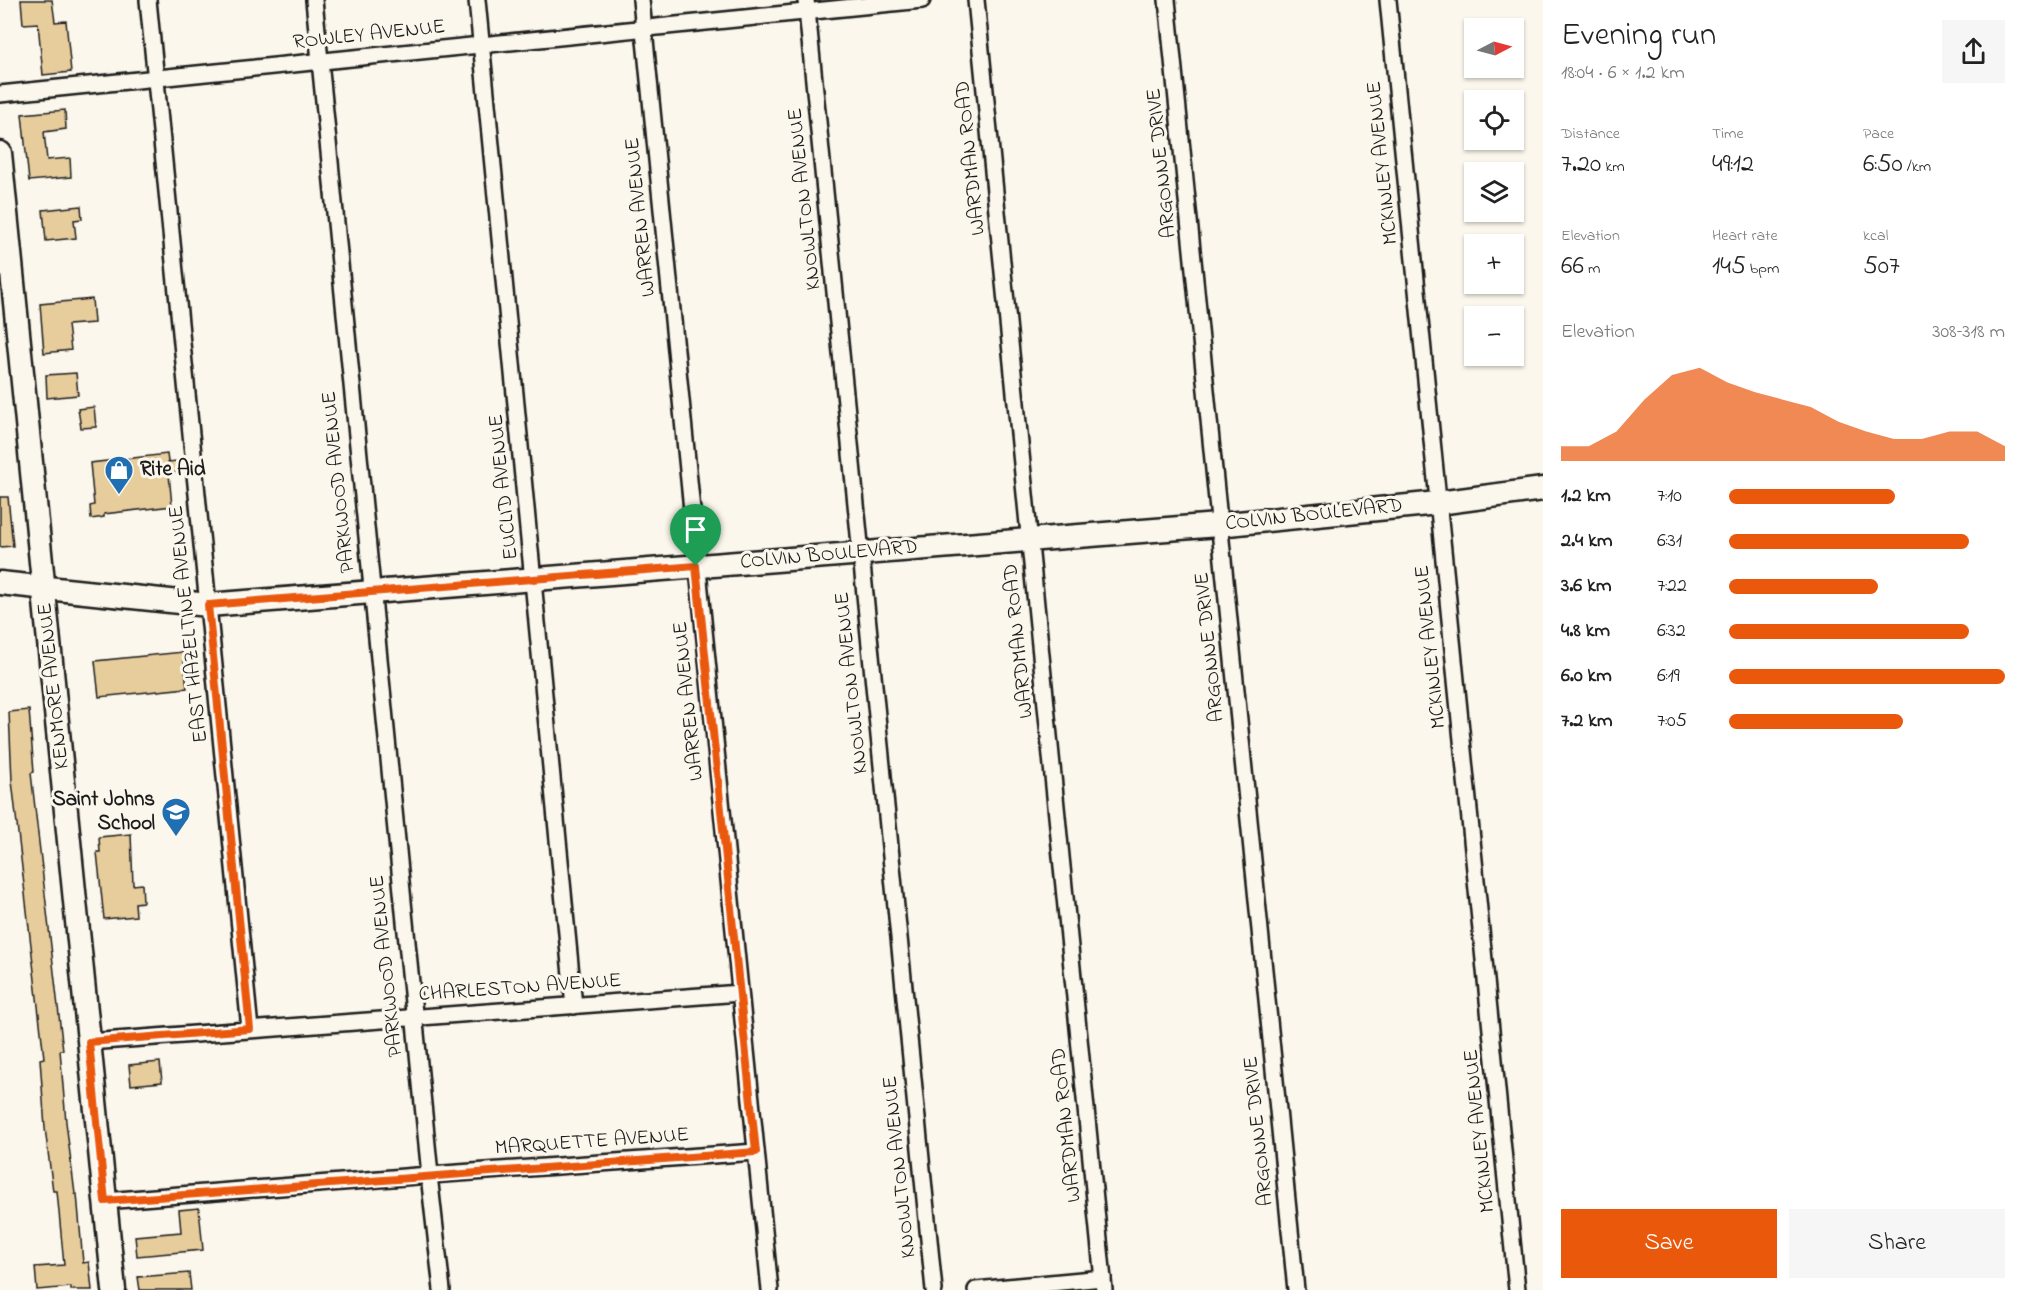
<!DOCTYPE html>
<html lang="en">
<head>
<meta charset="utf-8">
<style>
  body { margin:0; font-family:"Indie Flower",sans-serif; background:#f6f6f6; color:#222; height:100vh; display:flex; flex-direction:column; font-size:22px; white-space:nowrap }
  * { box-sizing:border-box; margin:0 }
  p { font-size:20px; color:#767676 }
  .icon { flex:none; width:33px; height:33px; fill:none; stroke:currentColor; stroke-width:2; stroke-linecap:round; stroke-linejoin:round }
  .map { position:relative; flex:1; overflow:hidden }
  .details { display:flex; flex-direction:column; background:#fff; width:480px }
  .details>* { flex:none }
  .needle { width:39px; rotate:84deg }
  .tools { position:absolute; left:1464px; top:18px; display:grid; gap:12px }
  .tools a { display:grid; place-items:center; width:60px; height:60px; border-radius:0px; background:#fff; box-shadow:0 2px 4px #0004; font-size:30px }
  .pin { position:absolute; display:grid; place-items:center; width:51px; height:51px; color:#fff; margin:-62px -26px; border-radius:50% 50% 50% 0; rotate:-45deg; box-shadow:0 0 6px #0007 }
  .pin .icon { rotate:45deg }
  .round { display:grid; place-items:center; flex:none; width:63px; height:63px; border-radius:0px; background:#f6f6f6 }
  .summary { display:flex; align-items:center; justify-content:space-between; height:102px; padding:0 18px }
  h1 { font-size:33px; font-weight:600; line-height:45px }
  .stats { display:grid; grid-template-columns:repeat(3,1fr); gap:9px; height:102px; padding:6px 18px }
  .stats div { display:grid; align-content:center }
  .stats b { font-size:26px; font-weight:600 }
  .stats small { font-size:16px; font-weight:400 }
  .stats p { font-size:16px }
  .chart { height:168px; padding:12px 18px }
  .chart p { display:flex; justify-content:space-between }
  .chart svg { width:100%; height:108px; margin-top:6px; fill:#ea580c; opacity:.7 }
  .cta { display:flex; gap:12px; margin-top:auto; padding:12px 18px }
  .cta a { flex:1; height:69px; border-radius:0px; background:#ea580c; color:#fff; font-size:24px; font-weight:600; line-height:69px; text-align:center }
  .cta a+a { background:#f6f6f6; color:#222 }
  ul { padding:0 18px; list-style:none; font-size:20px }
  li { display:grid; grid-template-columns:96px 72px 1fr; align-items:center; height:45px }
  li i { height:15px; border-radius:8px; background:#ea580c }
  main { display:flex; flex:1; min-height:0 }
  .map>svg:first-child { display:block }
  .building { fill:#e7cc9c; stroke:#1c1c1c; stroke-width:1.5 }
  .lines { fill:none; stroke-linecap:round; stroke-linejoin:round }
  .street-casing { stroke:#1c1c1c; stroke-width:20 }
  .secondary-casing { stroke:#1c1c1c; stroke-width:27 }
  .street { stroke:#fbf7ec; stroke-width:15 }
  .secondary { stroke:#fbf7ec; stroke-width:22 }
  .route-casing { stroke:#fff; stroke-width:12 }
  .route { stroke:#ea580c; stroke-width:8 }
  .labels { text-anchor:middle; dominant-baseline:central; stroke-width:6; stroke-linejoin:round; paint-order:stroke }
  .street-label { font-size:21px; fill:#1c1c1c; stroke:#fbf7ec }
  .poi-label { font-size:21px; font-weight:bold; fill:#1c1c1c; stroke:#fbf7ec; text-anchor:start }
</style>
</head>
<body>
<main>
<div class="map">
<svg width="1543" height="1290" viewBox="0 0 1543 1290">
  <rect width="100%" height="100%" fill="#fbf7ec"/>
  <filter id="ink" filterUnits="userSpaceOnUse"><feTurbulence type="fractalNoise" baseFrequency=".0167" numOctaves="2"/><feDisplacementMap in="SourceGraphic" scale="12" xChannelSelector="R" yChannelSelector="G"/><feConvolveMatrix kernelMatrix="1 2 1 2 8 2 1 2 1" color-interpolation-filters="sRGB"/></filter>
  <g filter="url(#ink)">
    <!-- building -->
    <g class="building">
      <path d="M21 0H52L55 22 66 21 71 72 43 75 38 23 23 24Z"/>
      <path d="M65 110 66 129 44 132 47 160 70 158 71 177 29 181 22 114Z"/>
      <path d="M81 206 82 219 74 220 76 238 46 241 43 210Z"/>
      <path d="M92 299 94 323 68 325 71 350 44 353 40 304Z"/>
      <path d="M76 373 78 395 47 398 46 375Z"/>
      <path d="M94 407 96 427 81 428 78 409Z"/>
      <path d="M167 454 168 462 177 461 178 472 169 474 172 506 104 514V517L91 519 90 506 94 505 90 463Z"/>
      <path d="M0 497H8L13 546 0 547Z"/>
      <path d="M183 652 187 688 99 697 95 661Z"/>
      <path d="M29 710 34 772 31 773 63 1050H60L66 1122 75 1194H77L83 1263 89 1262 92 1290H71V1287L37 1290 35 1267 64 1265 57 1191H53L45 1128 40 1059 44 1058 12 781 9 712Z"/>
      <path d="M131 834 133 885 142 884 143 902 135 903 136 916 104 919 97 852H100L99 837Z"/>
      <path d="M160 1062 162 1082 131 1085 129 1065Z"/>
      <path d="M199 1208 203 1250 137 1256 135 1236 181 1232 179 1210Z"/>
      <path d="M189 1273 191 1290H140L138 1277Z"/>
    </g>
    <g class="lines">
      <!-- street casing -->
      <g class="street-casing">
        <g id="street">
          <path d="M148 0 250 1029"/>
          <path d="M314 0 430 1175 756 1152"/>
          <path d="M477 0 574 1006"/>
          <path d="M641 0 770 1290"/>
          <path d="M806 0 934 1290"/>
          <path d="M976 0 1104 1290"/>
          <path d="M1167 0 1296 1290"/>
          <path d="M1388 0 1517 1290"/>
          <path d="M0 94 922 0"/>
          <path d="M89 1042 740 993"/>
          <path d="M105 1201 429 1175 442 1290"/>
          <path d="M976 1290 1103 1278"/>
        </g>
      </g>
      <!-- secondary casing -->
      <g class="secondary-casing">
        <g id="secondary">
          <path d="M0 153 114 1290"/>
          <path d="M0 583 208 605 1218 525 1438 503 1543 489"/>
        </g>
      </g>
      <!-- street -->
      <use href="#street" class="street"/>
      <!-- secondary -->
      <use href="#secondary" class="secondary"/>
    </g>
  </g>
  <g class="lines" filter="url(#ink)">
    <!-- route casing -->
    <g class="route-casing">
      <path id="route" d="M696 566 756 1152 105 1201 89 1042 250 1029 208 605Z"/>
    </g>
    <!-- route -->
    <use href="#route" class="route"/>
  </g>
  <!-- icons -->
  <defs>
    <g id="shop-pin" transform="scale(1.5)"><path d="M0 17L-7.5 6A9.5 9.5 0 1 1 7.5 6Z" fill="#1f6fb2" stroke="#fbf7ec"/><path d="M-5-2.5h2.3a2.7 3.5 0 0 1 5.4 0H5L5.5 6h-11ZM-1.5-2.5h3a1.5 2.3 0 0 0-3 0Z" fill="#fff"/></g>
    <g id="school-pin" transform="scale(1.5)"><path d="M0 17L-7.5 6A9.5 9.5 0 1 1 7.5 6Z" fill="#1f6fb2" stroke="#fbf7ec"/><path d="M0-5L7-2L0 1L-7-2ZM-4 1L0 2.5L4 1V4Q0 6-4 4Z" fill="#fff"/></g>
  </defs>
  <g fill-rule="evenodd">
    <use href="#shop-pin" x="119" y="470"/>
    <use href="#school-pin" x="176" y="812"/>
  </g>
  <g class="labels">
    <!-- street labels -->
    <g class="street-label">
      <text transform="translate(369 35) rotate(-6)">ROWLEY AVENUE</text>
      <text transform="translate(971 158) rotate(-96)">WARDMAN ROAD</text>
      <text transform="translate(1162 163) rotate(-96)">ARGONNE DRIVE</text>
      <text transform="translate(1383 163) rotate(-96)">MCKINLEY AVENUE</text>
      <text transform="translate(805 199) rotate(-96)">KNOWLTON AVENUE</text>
      <text transform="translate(641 217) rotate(-96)">WARREN AVENUE</text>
      <text transform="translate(339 482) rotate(-96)">PARKWOOD AVENUE</text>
      <text transform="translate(504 487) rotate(-96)">EUCLID AVENUE</text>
      <text transform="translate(1314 515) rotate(-6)">COLVIN BOULEVARD</text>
      <text transform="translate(829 555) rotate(-5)">COLVIN BOULEVARD</text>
      <text transform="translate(189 624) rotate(-96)">EAST HAZELTINE AVENUE</text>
      <text transform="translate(1019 641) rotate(-96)">WARDMAN ROAD</text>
      <text transform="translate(1210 647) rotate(-96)">ARGONNE DRIVE</text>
      <text transform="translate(1431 647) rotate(-96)">MCKINLEY AVENUE</text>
      <text transform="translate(852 683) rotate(-96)">KNOWLTON AVENUE</text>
      <text transform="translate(54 686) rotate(-96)">KENMORE AVENUE</text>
      <text transform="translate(689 701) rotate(-96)">WARREN AVENUE</text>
      <text transform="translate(387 966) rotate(-96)">PARKWOOD AVENUE</text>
      <text transform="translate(520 988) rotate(-4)">CHARLESTON AVENUE</text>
      <text transform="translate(1067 1125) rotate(-96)">WARDMAN ROAD</text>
      <text transform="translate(1259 1131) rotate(-96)">ARGONNE DRIVE</text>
      <text transform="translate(1480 1131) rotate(-96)">MCKINLEY AVENUE</text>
      <text transform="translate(592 1142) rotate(-4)">MARQUETTE AVENUE</text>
      <text transform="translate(900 1167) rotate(-96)">KNOWLTON AVENUE</text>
    </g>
    <!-- poi labels -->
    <g class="poi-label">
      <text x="140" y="470">Rite Aid</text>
      <text x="155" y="800" text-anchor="end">Saint Johns<tspan x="155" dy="24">School</tspan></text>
    </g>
  </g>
</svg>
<div class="tools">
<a><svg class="needle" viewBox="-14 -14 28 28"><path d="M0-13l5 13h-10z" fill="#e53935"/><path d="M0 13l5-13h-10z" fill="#767676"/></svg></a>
<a><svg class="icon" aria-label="locate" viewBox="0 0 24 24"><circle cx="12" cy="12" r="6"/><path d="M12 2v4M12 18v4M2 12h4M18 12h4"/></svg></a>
<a><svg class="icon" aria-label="layers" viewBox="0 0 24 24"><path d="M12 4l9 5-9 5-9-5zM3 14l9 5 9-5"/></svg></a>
<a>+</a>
<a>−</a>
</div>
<div class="pin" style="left:696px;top:566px;background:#1e9e55"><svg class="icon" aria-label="arrive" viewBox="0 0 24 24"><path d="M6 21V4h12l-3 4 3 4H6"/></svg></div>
</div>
<section class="details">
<div class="summary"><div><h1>Evening run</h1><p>18:04 · 6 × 1.2 km</p></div><a class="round"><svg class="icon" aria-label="share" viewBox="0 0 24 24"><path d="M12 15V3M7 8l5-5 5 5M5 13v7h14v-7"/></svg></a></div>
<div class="stats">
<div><p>Distance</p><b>7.20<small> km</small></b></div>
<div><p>Time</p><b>49:12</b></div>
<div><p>Pace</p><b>6:50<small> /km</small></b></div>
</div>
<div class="stats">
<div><p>Elevation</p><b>66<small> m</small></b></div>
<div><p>Heart rate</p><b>145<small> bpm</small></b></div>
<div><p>kcal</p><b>507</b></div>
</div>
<div class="chart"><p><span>Elevation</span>308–318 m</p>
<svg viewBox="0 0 160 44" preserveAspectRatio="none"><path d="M0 44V38L10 38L20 32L30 19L40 9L50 6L60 12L70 16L80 19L90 22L100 28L110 32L120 35L130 35L140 32L150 32L160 38V44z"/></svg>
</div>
<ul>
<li><b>1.2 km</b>7:10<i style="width:60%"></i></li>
<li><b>2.4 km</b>6:31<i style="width:87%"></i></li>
<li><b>3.6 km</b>7:22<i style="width:54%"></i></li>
<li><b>4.8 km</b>6:32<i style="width:87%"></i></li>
<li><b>6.0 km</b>6:19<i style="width:100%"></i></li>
<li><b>7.2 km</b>7:05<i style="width:63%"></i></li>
</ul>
<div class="cta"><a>Save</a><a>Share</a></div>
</section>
</main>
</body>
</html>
